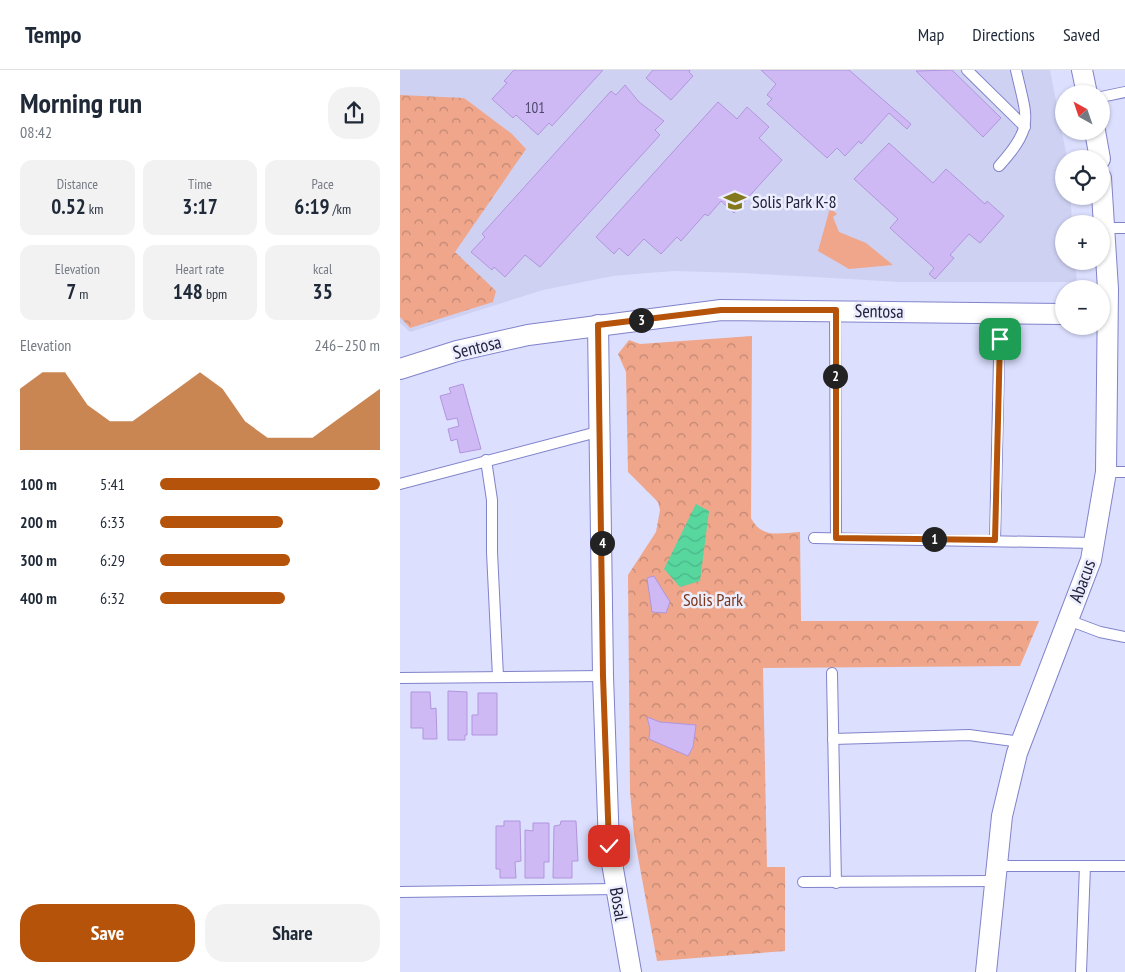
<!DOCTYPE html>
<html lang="en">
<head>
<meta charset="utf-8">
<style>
  body { margin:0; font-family:"PT Sans Narrow",sans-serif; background:#f2f2f3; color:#1f2937; height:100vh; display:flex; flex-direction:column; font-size:19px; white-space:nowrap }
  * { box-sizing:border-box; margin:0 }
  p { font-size:16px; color:#747a83 }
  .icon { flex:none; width:28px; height:28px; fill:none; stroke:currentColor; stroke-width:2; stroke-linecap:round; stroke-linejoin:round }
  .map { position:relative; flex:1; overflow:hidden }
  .panel { display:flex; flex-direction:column; background:#fff; width:400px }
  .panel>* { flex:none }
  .needle { width:32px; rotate:320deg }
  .controls { position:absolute; left:655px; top:15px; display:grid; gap:10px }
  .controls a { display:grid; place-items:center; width:55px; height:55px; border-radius:50%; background:#fff; box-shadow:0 1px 4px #0004; font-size:25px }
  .pin { position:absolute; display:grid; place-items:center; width:42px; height:42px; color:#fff; margin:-21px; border-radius:10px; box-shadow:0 2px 8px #0006 }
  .km { position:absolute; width:25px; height:25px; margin:-12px; border-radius:50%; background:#222; color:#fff; font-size:14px; line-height:25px; text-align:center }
  .round { display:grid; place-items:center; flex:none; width:52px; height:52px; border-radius:20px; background:#f2f2f3 }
  .overview { display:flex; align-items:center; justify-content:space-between; height:85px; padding:0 20px }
  h1 { font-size:28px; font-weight:700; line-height:38px }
  .stats { display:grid; grid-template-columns:repeat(3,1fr); gap:8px; height:85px; padding:5px 20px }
  .stats div { display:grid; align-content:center; border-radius:12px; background:#f2f2f3; text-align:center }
  .stats b { font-size:21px; font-weight:700 }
  .stats small { font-size:14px; font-weight:400 }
  .stats p { font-size:14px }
  .chart { height:140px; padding:10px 20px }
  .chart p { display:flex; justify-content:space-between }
  .chart svg { width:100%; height:90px; margin-top:5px; fill:#b45309; opacity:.7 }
  .cta { display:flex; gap:10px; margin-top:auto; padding:10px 20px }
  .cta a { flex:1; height:58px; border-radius:20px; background:#b45309; color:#fff; font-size:20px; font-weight:700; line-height:58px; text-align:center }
  .cta a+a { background:#f2f2f3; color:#1f2937 }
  ul { padding:0 20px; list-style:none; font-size:16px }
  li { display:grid; grid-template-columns:80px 60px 1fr; align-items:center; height:38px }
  li i { height:12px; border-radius:6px; background:#b45309 }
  header { display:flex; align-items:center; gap:30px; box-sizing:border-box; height:70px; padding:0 25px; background:#fff; border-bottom:1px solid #e0e1e3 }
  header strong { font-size:24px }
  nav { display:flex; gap:28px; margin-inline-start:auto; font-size:18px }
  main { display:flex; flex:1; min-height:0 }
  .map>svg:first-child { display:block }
  .built { fill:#ced1f2 }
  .grass { fill:#efa68b }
  .park { fill:url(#park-crowns) }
  .water { fill:url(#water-waves) }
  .building { fill:#cfb9f4; stroke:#b195dd }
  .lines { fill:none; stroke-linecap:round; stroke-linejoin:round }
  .lane-casing { stroke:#8083ca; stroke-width:12 }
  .street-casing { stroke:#8083ca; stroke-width:22 }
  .lane { stroke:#fff; stroke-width:10 }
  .street { stroke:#fff; stroke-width:20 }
  .route-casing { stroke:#fff; stroke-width:10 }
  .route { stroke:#b45309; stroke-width:6 }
  .labels { text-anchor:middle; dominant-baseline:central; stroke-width:5; stroke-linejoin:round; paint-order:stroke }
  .number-label { font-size:15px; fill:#4d486c }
  .poi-label { font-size:18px; fill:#22223f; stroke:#ecedfd; text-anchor:start }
  .street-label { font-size:18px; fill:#22223f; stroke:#ecedfd }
  .park-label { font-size:18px; fill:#7b381d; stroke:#ecedfd }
</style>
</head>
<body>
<header>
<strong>Tempo</strong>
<nav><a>Map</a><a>Directions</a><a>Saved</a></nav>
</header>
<main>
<section class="panel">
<div class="overview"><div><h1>Morning run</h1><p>08:42</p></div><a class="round"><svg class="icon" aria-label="share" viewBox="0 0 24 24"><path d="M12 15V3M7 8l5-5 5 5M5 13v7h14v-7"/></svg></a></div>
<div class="stats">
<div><p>Distance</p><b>0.52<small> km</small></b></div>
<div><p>Time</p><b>3:17</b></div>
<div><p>Pace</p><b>6:19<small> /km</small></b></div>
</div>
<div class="stats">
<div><p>Elevation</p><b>7<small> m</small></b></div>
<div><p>Heart rate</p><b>148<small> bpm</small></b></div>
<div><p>kcal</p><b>35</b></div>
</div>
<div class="chart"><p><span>Elevation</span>246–250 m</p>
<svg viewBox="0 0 160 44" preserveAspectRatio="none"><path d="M0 44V14L10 6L20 6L30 22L40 30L50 30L60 22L70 14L80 6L90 14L100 30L110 38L120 38L130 38L140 30L150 22L160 14V44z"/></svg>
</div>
<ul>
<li><b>100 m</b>5:41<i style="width:100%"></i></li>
<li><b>200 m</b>6:33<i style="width:56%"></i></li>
<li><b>300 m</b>6:29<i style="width:59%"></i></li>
<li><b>400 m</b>6:32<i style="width:57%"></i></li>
</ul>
<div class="cta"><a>Save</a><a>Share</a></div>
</section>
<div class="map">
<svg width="725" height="902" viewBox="0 0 725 902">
  <defs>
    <pattern id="park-crowns" width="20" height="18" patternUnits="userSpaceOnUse" patternTransform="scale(1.25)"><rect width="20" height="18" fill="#efa68b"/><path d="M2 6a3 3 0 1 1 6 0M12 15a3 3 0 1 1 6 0" fill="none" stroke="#c18773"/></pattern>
    <pattern id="water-waves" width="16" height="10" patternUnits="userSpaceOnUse" patternTransform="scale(1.25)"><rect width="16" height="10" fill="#57d69e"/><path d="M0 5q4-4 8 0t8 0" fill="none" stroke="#4bb789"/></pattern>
  </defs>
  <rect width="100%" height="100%" fill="#dcdffe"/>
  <!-- built -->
  <path class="built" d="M0 0H650L667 88 664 89V126H670L671 135 672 154H664V191H675L677 212H501L343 203 275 201 247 203 213 206 143 220 10 262 0 253Z"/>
  <!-- grass -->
  <path class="grass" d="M430 138 437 144 433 147 439 162 466 173 493 195 449 199 418 181Z"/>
  <!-- park -->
  <g class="park">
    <path d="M0 25 64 28 112 64 126 79 55 182 96 221 93 232 10 258 0 247Z"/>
    <path d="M352 266 351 448C362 469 379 463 400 462L401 551H639L620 596 363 598 367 797H385V881L257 891 234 765 230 721 228 505 256 462 260 440 258 432 228 402 226 302 218 284 229 270 240 274Z"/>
  </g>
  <!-- water -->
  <path class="water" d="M296 434 309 441 300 511 280 517 264 499Z"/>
  <!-- building -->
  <g class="building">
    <path d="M114 0H203L152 56 149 53 138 65 116 45 113 48 92 29 107 13 104 11Z"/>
    <path d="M253 0H290L289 2 293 6 271 30 246 8Z"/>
    <path d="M361 0H449L511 54 507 59 489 43 461 74 459 71 445 86 437 78 427 88 367 34 372 29 367 25 376 14Z"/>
    <path d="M552 0 601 48 583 67 516 1Z"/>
    <path d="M225 15 239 32 264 51 255 60 260 65 140 197 125 185 105 207 94 197 92 200 71 182 85 167 82 164 211 21 216 25Z"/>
    <path d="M318 32 337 49 347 37 369 57 359 68 382 90 334 143 321 131 308 146 305 144 281 171 277 167 261 184 244 169 228 186 219 178 214 184 196 167Z"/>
    <path d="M489 73 533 113 546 99 585 134 587 131 604 146 580 173 569 164 550 185 554 188 535 209 529 204 534 198 490 158 498 149 454 109Z"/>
    <path d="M63 314 81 379 60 383 57 369 51 371 48 359 59 356 57 348 47 350 40 326 51 323 49 318Z"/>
    <path d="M254 506 270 532 266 543 252 542 247 508Z"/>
    <path d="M48 621 67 622V665H65V670H48Z"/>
    <path d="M11 622H30L31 639 36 638 37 669H23V658H11Z"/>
    <path d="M78 623H97V665H72V645H78Z"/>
    <path d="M247 647 260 652 296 655 293 677 288 686 249 669 250 659Z"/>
    <path d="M104 751H120L121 791 115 792 116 808H100V799H96V756H104Z"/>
    <path d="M161 751H176L178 791H172V808H153L154 756 160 755Z"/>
    <path d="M133 753H149V792H144V808H125V760L133 761Z"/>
  </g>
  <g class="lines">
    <!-- lane casing -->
    <g class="lane-casing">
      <g id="lane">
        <path d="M567 0 625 57"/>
        <path d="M701 27 725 22"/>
        <path d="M599 96C635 56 627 49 616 0"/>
        <path d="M704 158H725"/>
        <path d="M435 240 436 468"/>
        <path d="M86 390 92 430V482L98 607"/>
        <path d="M706 402H725"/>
        <path d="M0 414 201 361"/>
        <path d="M414 468 694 473"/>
        <path d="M595 470 600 243"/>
        <path d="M668 550 700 562 725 567"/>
        <path d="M432 603 436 813"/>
        <path d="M0 608 203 606"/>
        <path d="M433 669 569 665 621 672"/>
        <path d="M597 796H725"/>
        <path d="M403 812 596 811"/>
        <path d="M0 822 217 819"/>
        <path d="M681 902 685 796"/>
      </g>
    </g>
    <!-- street casing -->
    <g class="street-casing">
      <g id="street">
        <path d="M682 0 687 24"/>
        <path d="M695 61 700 89"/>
        <path d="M198 255 203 606 209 776 231 902"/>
        <path d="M0 299 57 281 128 265 321 240 664 244"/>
        <path d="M586 902 602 746 617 683 691 490 706 402 708 219 701 108"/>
      </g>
    </g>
    <!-- lane -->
    <use href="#lane" class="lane"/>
    <!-- street -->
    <use href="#street" class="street"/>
  </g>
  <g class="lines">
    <!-- route casing -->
    <g class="route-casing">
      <path id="route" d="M209 776 203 606 198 255 321 240H436V468L595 470 600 269"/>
    </g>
    <!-- route -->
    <use href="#route" class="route"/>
  </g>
  <!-- icons -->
  <defs>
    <g id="school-bare" transform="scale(1.725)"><path d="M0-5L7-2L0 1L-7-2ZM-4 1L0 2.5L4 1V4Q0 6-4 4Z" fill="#84781c" stroke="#ecedfd" stroke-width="2.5" paint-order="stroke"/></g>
  </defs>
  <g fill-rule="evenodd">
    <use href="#school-bare" x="335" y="131"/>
  </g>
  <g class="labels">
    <!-- number labels -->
    <g class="number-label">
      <text x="135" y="37">101</text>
    </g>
    <!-- poi labels -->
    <g class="poi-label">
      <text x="352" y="131">Solis Park K-8</text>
    </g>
    <!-- street labels -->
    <g class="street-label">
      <text transform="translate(479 241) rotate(1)">Sentosa</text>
      <text transform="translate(77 277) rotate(-14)">Sentosa</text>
      <text transform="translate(682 511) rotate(-70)">Abacus</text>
      <text transform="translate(219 834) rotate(80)">Bosal</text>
    </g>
    <!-- park labels -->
    <g class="park-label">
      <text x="313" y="529">Solis Park</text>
    </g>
  </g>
</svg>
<div class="controls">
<a><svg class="needle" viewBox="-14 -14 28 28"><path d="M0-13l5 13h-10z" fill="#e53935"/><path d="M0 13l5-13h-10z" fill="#747a83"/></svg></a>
<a><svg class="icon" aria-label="locate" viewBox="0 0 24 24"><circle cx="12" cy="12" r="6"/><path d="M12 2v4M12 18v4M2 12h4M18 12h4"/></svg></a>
<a>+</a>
<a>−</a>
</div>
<div class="pin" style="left:600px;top:269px;background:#1e9e55"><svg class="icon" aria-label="arrive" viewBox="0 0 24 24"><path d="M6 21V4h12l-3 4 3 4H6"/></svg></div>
<div class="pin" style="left:209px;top:776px;background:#d93025"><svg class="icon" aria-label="check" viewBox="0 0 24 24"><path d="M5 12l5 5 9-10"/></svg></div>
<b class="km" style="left:534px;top:469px">1</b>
<b class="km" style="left:435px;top:306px">2</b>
<b class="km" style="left:241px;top:250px">3</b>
<b class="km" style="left:202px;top:473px">4</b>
</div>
</main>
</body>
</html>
